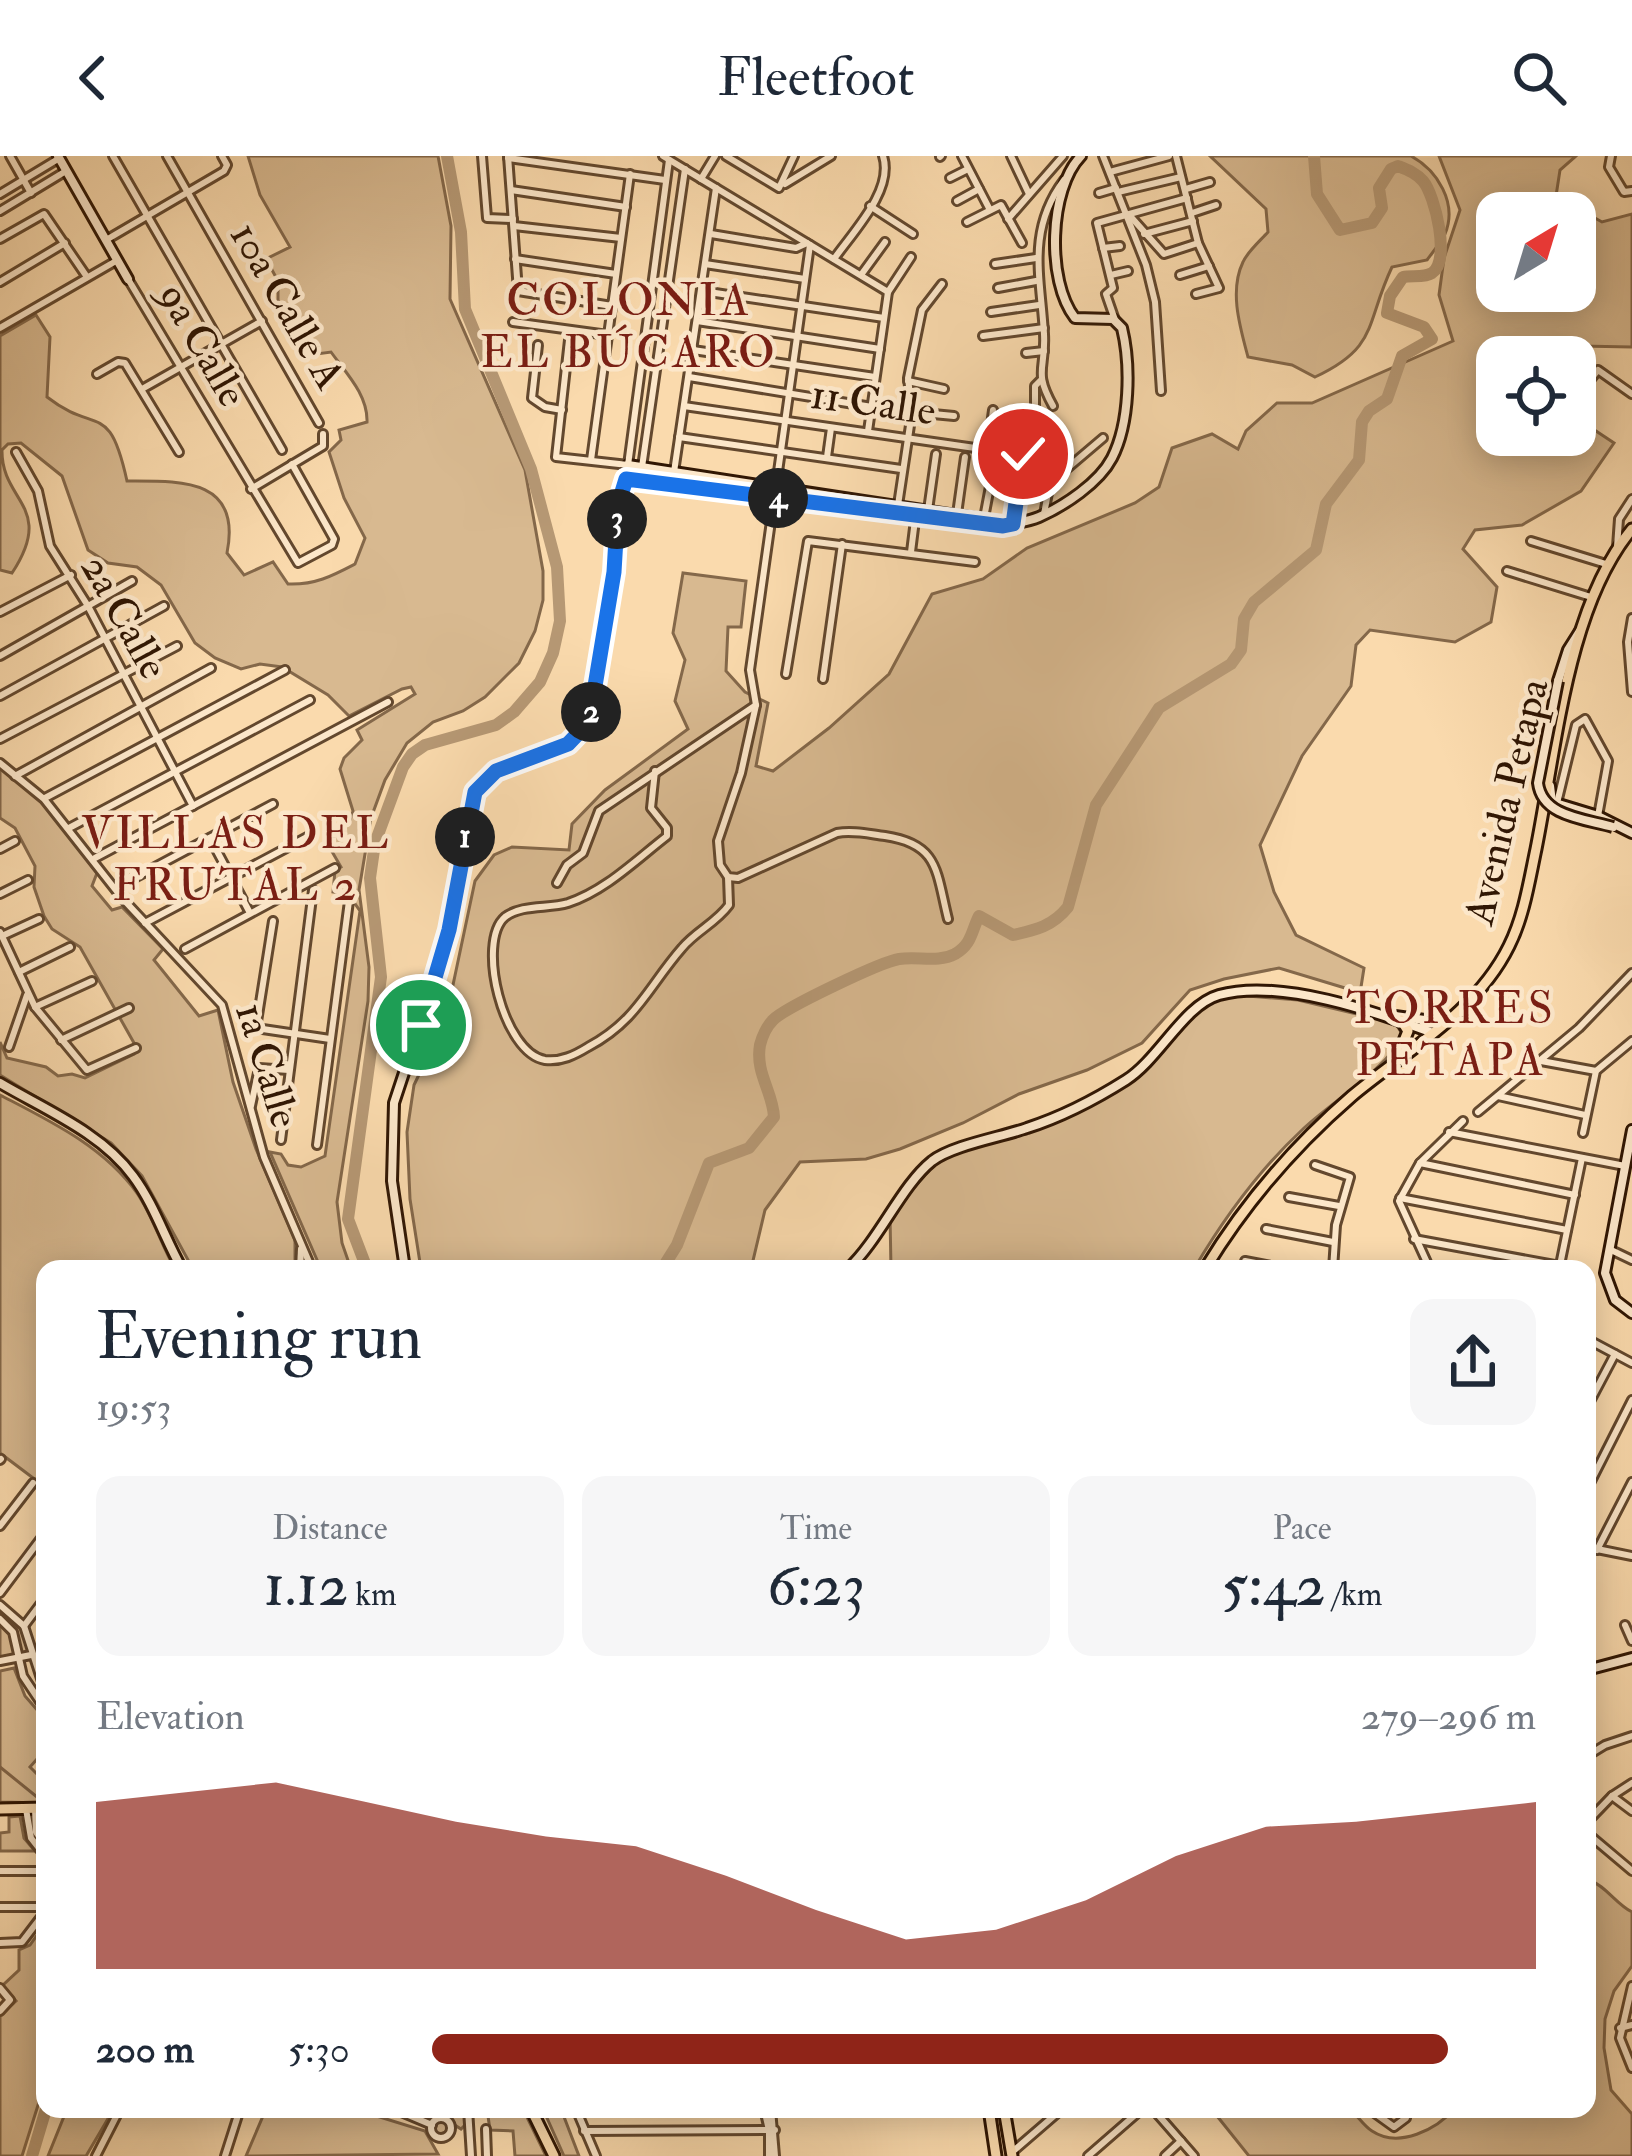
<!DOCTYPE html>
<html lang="en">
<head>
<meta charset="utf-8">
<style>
  body { margin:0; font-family:"IM FELL Double Pica",serif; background:#f6f6f7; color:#1f2937; height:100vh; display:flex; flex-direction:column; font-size:45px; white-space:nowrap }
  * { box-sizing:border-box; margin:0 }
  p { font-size:39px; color:#747a83 }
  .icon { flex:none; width:66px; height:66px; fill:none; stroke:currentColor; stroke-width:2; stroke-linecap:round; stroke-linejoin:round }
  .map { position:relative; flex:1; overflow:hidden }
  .side { position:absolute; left:36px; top:1104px; width:1560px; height:858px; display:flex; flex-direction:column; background:#fff; border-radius:24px; box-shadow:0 6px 30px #0003 }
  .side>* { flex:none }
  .needle { width:78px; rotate:38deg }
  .tools { position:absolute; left:1476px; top:36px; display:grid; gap:24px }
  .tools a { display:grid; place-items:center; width:120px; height:120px; border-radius:24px; background:#fff; box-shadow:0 6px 30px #0003; font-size:60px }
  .pin { position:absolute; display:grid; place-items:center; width:102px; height:102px; color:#fff; margin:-51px; border:6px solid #fff; border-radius:50%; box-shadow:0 3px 12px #0007 }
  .km { position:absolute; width:60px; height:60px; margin:-30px; border-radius:50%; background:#222; color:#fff; font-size:33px; line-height:60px; text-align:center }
  .round { display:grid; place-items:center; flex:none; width:126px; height:126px; border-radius:24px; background:#f6f6f7 }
  .overview { display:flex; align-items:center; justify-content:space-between; height:204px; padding:0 60px }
  h1 { font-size:66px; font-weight:600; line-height:90px }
  .figures { display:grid; grid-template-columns:repeat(3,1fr); gap:18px; height:204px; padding:12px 60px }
  .figures div { display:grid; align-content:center; border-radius:24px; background:#f6f6f7; text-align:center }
  .figures b { font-size:60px; font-weight:600 }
  .figures small { font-size:33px; font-weight:400 }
  .figures p { font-size:33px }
  .chart { height:336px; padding:24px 60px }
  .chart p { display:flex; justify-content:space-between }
  .chart svg { width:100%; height:216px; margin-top:12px; fill:#8f2418; opacity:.7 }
  ul { padding:0 60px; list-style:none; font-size:39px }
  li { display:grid; grid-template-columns:192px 144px 1fr; align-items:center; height:90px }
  li i { height:30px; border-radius:15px; background:#8f2418 }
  header { display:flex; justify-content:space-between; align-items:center; height:156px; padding:0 60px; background:#fff; font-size:54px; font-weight:600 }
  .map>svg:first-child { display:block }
  .green { fill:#d8b990; stroke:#84684a; stroke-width:3; fill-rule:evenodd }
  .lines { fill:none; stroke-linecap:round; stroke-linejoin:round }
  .stream { stroke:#816447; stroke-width:3 }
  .river { stroke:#b69874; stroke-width:12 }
  .street-casing { stroke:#63482e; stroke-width:12 }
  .secondary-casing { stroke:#311704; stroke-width:14 }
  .primary-casing { stroke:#311704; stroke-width:15 }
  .street { stroke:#fce7ca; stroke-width:6 }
  .secondary { stroke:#fce7ca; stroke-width:8 }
  .primary { stroke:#fadaad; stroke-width:9 }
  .secondary-bridge-casing { stroke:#311704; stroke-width:14; stroke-linecap:butt }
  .secondary-bridge { stroke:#fce7ca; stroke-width:8 }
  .route-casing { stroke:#fff; stroke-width:24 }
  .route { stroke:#1a73e8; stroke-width:15 }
  .labels { text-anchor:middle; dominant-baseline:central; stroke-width:9; stroke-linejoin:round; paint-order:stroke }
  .street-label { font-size:42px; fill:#311704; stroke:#fce7ca }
  .neighbourhood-label { font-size:45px; letter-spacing:3px; fill:#7a1f14; stroke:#fce7ca }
</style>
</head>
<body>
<header><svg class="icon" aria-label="back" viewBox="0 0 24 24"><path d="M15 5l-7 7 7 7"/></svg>Fleetfoot<svg class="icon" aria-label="search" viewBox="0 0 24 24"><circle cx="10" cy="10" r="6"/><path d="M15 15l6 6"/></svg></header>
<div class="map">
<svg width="1632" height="2000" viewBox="0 0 1632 2000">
  <rect width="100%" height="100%" fill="#fadaad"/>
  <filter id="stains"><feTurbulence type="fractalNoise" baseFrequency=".00167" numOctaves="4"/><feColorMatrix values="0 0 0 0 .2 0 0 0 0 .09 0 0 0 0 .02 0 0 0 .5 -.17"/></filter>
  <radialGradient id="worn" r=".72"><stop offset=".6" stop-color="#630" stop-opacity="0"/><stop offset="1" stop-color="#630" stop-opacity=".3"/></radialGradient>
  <!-- green -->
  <g class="green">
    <path d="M248 0H438L451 70 450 143 525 314 543 415V444L535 475 519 507 485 541 463 555 433 566 407 587 385 624 371 662 359 734 369 811 368 845 337 1046 342 1087 351 1113H321L270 996 281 998 288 1009 301 1011 325 1000 360 755 348 738 333 736 335 715 341 711 327 687 350 664 353 655 340 613 344 602 362 584 357 574 415 538 411 531 402 533 349 560 328 539 282 511 260 508 241 513 215 502 195 487 161 429 137 411 108 407 88 394 62 320 21 287 8 288 2 294C1 346 56 350 12 417L0 414V180L36 159 50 181 47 241C97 280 109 243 127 325 181 325 242 322 227 397L244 419 273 406 288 428C315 429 332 420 355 408L365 382 344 342 329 296 341 284 339 274 367 266C368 239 346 217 331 196L317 198 278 145V125L266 103 290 91 260 39Z"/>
    <path d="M1210 0H1411C1437 14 1458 47 1445 78 1441 86 1433 96 1427 104L1392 111C1365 168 1379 191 1315 221L1292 209 1248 201C1240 171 1229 135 1243 106 1248 95 1260 85 1268 76L1266 53Z"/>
    <path d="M1439 0H1576L1560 14 1556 40 1602 66 1632 58V191L1580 190 1564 201H1497V279H1575V261L1614 287 1581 335 1522 369 1475 374 1463 393 1497 431 1491 466 1455 486 1370 474 1356 489 1351 530 1302 600 1260 689 1274 736 1296 779 1364 812 1361 831 1355 835 1279 812 1224 823 1190 834 1142 887 1087 914 1019 938 963 967 900 993 866 1003 800 1006 765 1054 751 1113H421L410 1043 407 976 414 929 446 862 475 725 494 699 512 691 569 694 572 668 605 634 688 573 675 545 685 504 673 477 683 417 746 425 741 471H728L726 515 745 536 768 547 756 610 773 615 829 572 889 518 932 438 983 423 1027 392 1135 347 1159 331 1172 292 1212 278 1238 293 1246 275 1277 247H1312L1453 185 1439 139 1444 102 1460 54ZM1497 57H1575V135H1497Z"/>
    <path d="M0 612 39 641 97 717 92 730 112 754 122 751 163 793 154 804 199 860 218 854 233 926 256 993 295 1084V1113H193L142 1020 111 987 0 919V886L7 902 46 911 58 920 72 918 85 922 134 898V887L80 791 52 773 44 760 34 731 35 710 15 672 0 662Z"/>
    <path d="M1223 838 1298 844 1386 865 1397 870 1403 879C1388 912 1330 947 1302 974 1258 1015 1224 1062 1194 1113H891L890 1059 940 1002 1033 970 1129 922 1188 861Z"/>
    <path d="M0 939C50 965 103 990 137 1037 153 1060 161 1089 175 1113H45V1331L0 1297Z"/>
    <path d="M0 1449 24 1470 31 1499 0 1505Z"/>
    <path d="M14 1512 25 1540 45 1563V1594L30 1611 45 1626V1647L0 1646V1515Z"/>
    <path d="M20 1660 24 1682 35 1695H0V1677L9 1676V1661Z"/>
    <path d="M1587 1713 1593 1717 1589 1724C1605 1729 1616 1748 1632 1756V1810L1614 1835 1605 1863 1604 1892 1611 1934 1632 1958V2000H1249L1217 1960 1206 1954 1350 1953C1357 1959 1364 1970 1372 1975 1399 1993 1437 1973 1454 1953H1587Z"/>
    <path d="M45 1768V1927L22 2000H0V1860L16 1845 2 1830 19 1814V1794L30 1789Z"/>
    <path d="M67 1953H104L109 1961 86 2000H48Z"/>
    <path d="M266 1953H354L425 1975 438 1998 246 2000Z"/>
    <path d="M396 1953H420L434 1964H447L456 1953H467V1967L461 1973 450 1966 448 1975 438 1979 432 1973 433 1964 428 1966Z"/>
    <path d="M492 1953H523L546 2000H515L513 1975 490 1974 488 1960Z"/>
    <path d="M543 1953H561L579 2000H564Z"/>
  </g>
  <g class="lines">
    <!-- stream -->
    <path class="stream" d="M0 1611 42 1645"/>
    <!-- river -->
    <g class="river">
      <path d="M367 1113 348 1063 381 821 370 722 375 687 403 611 412 598 425 589 496 569 514 556 540 526 553 497 560 465 557 411 531 313 465 153 461 76 447 0"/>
      <path d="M662 1113 677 1089 709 1007 749 992 774 961C773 936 755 917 760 889 762 881 767 870 773 864 786 851 881 806 899 803 918 800 938 807 955 798 972 788 971 776 979 760L1013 779C1036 774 1053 770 1068 751L1096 649 1159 552 1231 508 1241 494 1244 463 1254 446 1316 394 1326 348 1359 304 1362 266 1369 255 1387 243 1402 200 1432 183 1424 171 1387 157 1390 140 1403 121C1411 119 1425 122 1432 117 1451 105 1435 39 1423 25 1416 17 1408 14 1398 10L1391 13 1379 32 1382 52 1372 67 1340 74 1317 38 1314 0"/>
      <path d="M32 2000 46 1953"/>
    </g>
    <!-- street casing -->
    <g class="street-casing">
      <g id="street">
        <path d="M10 0 31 37"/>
        <path d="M113 0 282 294"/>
        <path d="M167 0 319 267"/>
        <path d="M482 0 487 62 513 63"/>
        <path d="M508 0 518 135 612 150"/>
        <path d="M663 0 888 136"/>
        <path d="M726 0 779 32 794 0"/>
        <path d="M962 0 990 54"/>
        <path d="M1011 0 1029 38"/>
        <path d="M1103 0 1146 109 1155 146 1161 235"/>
        <path d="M1176 0 1198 87 1219 132 1196 138"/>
        <path d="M1611 0 1609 11 1624 36 1632 35"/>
        <path d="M940 1 941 0"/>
        <path d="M508 2 665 24"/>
        <path d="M1110 16 1169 0"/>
        <path d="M950 22 968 13"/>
        <path d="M701 23 715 0"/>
        <path d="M785 28 831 0"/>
        <path d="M1186 33 1210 26"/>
        <path d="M511 34 626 51"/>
        <path d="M1118 36 1181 21"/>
        <path d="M1099 37 1116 32"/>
        <path d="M0 38 58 3"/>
        <path d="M957 45 979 33"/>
        <path d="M870 50 913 78"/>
        <path d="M0 55 66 15"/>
        <path d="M1192 57 1216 49"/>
        <path d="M1131 61 1164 98 1198 87"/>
        <path d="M1008 63 1063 0"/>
        <path d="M967 66 1001 49 1022 87"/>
        <path d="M514 70 621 82"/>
        <path d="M711 78 796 92 807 87"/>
        <path d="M1144 78 1193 65"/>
        <path d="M0 83 44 58 87 121"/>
        <path d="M106 84 224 15 227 9 222 0"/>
        <path d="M810 89 750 514 756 549 741 617 718 685 720 709 728 721 738 722 837 677C853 674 869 678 885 680 939 688 936 715 948 763"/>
        <path d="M1103 92 1120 90"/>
        <path d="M515 103 616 118"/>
        <path d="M834 103C853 76 894 34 883 0"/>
        <path d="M705 108 805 123"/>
        <path d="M995 108 1036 102"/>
        <path d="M861 119 885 86"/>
        <path d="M1111 119 1128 115"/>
        <path d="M1180 119 1209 110"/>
        <path d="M128 123 298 407 332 389 334 383 292 308"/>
        <path d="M0 126 65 87"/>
        <path d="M998 132 1036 125"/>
        <path d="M702 135 884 162"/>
        <path d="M991 156 1039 149"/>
        <path d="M1115 164 1106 138 1113 132 1097 67 1187 42"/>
        <path d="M697 165 880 193"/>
        <path d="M513 166 608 179"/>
        <path d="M0 172 116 105"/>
        <path d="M570 175 556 301 628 309 669 4"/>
        <path d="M983 180 1044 172"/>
        <path d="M538 189 532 242 545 251 562 254"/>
        <path d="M693 194 875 221"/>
        <path d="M1026 197 1044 195"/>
        <path d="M97 218 118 206 125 207 179 296"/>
        <path d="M689 221 872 251"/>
        <path d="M908 225 944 233"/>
        <path d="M142 233 262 165"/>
        <path d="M1575 243 1598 214 1632 238"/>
        <path d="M684 250 982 293 989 285 993 254"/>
        <path d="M1053 250C1033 214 1046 214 1044 178 1041 122 1026 75 1064 24"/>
        <path d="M912 256 954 260"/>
        <path d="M1035 256V230L1040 225"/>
        <path d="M868 275 888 136 911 101"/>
        <path d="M679 281 901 313"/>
        <path d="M16 296 38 335 50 390 88 450 193 650"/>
        <path d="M827 301 831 272"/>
        <path d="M591 304 630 18"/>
        <path d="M674 316 716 32"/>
        <path d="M640 325 685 13"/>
        <path d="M1050 327 1103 282"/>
        <path d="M251 333 323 290V278"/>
        <path d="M898 349 912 256 908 222 922 154 942 128"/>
        <path d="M928 354 936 298"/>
        <path d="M957 358 965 301"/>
        <path d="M1044 358 1055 300"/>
        <path d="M984 362 995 304"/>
        <path d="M1013 367 1023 298"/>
        <path d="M1531 385 1606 408"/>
        <path d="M1617 391 1619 363 1632 343"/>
        <path d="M911 396 916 356"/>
        <path d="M1507 415 1591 441"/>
        <path d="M0 456 71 419"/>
        <path d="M1632 462 1628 486 1632 536"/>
        <path d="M0 500 132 425"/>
        <path d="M786 518 808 385 975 406"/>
        <path d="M823 523 842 388"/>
        <path d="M0 540 164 450"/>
        <path d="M0 583 177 490"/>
        <path d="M0 607 44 643 122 742 222 849 264 1001 312 1113"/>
        <path d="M655 615 651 652 667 672V680C636 704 605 735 568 747 548 753 522 748 505 761 476 786 503 897 545 904 561 906 575 899 588 891 637 865 648 831 682 792 696 775 716 767 729 749L728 721"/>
        <path d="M15 620 211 512"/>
        <path d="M45 642 285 514"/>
        <path d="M1557 647 1576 569 1585 563 1608 605 1598 660"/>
        <path d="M69 672 310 544"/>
        <path d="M210 682 250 757"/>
        <path d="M0 693 15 685"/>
        <path d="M95 702 388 546"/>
        <path d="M125 727 273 648"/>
        <path d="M557 727 567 709 583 697 599 655 756 549"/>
        <path d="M0 738 28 724"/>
        <path d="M273 765 256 872 330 883"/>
        <path d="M145 767 309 680"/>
        <path d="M0 776 35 851 87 914 136 892"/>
        <path d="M2 780 39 763"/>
        <path d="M185 793 335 712"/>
        <path d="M19 816 70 791"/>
        <path d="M35 851 92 825"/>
        <path d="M61 884 129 852"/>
        <path d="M9 891 27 839"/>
        <path d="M1541 905 1596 915"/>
        <path d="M1498 940 1585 959"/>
        <path d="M251 950 259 912 289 914"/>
        <path d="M1478 956 1579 872 1632 817"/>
        <path d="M1449 976 1625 1010"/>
        <path d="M1583 977 1596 915 1632 885"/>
        <path d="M281 984 313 734"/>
        <path d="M317 989 349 745"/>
        <path d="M1420 1007 1575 1039"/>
        <path d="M1315 1009 1350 1021 1336 1069 1333 1113"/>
        <path d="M1289 1041 1339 1050"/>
        <path d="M1400 1042 1567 1074"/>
        <path d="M1266 1073 1333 1086"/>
        <path d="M1414 1083 1560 1110"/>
        <path d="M1609 1093 1632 1104"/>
        <path d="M1245 1105 1287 1113"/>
        <path d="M1560 1109 1582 1002"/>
        <path d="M300 1113 301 1093"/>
        <path d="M1430 1113 1399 1045 1420 1007 1463 965"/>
        <path d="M1587 1183 1632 1207"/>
        <path d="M1587 1251 1615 1198"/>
        <path d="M0 1304 1 1303"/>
        <path d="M1587 1333 1632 1244"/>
        <path d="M0 1370 33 1327"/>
        <path d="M1587 1391 1632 1400"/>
        <path d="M1597 1394 1632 1326"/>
        <path d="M0 1437 45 1377"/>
        <path d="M0 1449 24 1470 45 1535"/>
        <path d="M0 1463 13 1476 23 1520 45 1553"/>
        <path d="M1625 1469 1632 1485"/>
        <path d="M24 1470 45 1442"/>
        <path d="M0 1505 31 1499"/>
        <path d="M1587 1600 1605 1589 1632 1580"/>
        <path d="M1612 1640 1632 1655"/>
        <path d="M26 1653 31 1682 45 1700"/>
        <path d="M35 1653 36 1676 45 1689"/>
        <path d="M1587 1666 1612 1640 1632 1627"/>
        <path d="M1587 1677 1632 1715"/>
        <path d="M0 1715H45"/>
        <path d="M0 1751H45"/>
        <path d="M0 1787 22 1786 45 1756"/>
        <path d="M1632 1830 1620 1882 1632 1912"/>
        <path d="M0 1832 10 1844 0 1855"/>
        <path d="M1620 1872 1632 1869"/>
        <path d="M394 1953 432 1969"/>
        <path d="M468 1953 471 2000"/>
        <path d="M576 1953 596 2000"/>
        <path d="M764 1953 769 1974V2000"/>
        <path d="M771 1953 775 2000"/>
        <path d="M1153 1953 1194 2000"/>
        <path d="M1369 1953 1394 1971 1406 1962 1407 1953"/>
        <circle cx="441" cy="1972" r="10"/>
        <path d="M486 1973 487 2000"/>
        <path d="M584 1975 775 1974"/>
        <path d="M1011 1997 1062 1953"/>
        <path d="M96 2000 120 1953"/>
        <path d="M225 2000 240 1953"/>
        <path d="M1088 2000 1142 1953"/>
        <path d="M1165 2000 1181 1985"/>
      </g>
    </g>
    <!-- secondary casing -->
    <g class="secondary-casing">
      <g id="secondary">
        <path d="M58 0 128 123"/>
        <path d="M626 323 1003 370C1014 367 1027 366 1039 361 1064 350 1099 327 1112 302 1130 267 1131 209 1122 172L1113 163 1075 162C1046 125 1049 33 1081 0"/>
        <path d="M1558 525 1568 494 1580 475"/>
        <path d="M1550 630 1552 646 1598 660 1632 677"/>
        <path d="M1395 860 1432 865 1451 863"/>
        <path d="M0 927C44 953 102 977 133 1020 154 1048 165 1083 182 1113"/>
        <path d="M1632 974 1605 1117 1615 1144 1632 1157"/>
        <path d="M405 1113 392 1025 394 947 444 796 471 646 487 620 567 588 589 566 614 416 618 349 628 309 1008 367"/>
        <path d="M848 1113C880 1083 901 1030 932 1005 953 989 1002 981 1027 972 1061 961 1096 943 1126 924 1159 903 1184 849 1219 839 1280 822 1376 856 1433 877"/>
        <path d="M1587 1514 1632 1502"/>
      </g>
    </g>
    <!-- primary casing -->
    <g class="primary-casing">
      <g id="primary">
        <path d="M1397 902 1408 875 1401 864"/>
        <path d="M1205 1113C1245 1047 1293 991 1352 940 1407 894 1476 857 1509 790 1524 760 1529 726 1536 693 1556 594 1567 451 1632 373"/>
        <path d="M0 1653 45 1652"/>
        <path d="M531 1953 554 2000"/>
        <path d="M989 1953 996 2000"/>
        <path d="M1004 1953 1012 2000"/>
      </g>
    </g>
    <!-- street -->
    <use href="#street" class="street"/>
    <!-- secondary -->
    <use href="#secondary" class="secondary"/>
    <!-- primary -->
    <use href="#primary" class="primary"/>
    <!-- secondary-bridge casing -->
    <g class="secondary-bridge-casing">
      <path id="secondary-bridge" d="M1558 525 1538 627C1542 661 1586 663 1613 671"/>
    </g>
    <!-- secondary-bridge -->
    <use href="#secondary-bridge" class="secondary-bridge"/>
  </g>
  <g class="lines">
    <!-- route casing -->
    <g class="route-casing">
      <path id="route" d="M421 869 449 774 475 636 496 615 568 588 589 566 614 416 618 349 626 323 1003 370 1013 368 1023 298"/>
    </g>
    <!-- route -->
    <use href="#route" class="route"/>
  </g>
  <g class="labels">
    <!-- street labels -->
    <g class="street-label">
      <text transform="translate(287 150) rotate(60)">10a Calle A</text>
      <text transform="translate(202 189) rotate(60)">9a Calle</text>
      <text transform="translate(873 247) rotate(8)">11 Calle</text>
      <text transform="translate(124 461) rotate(61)">2a Calle</text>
      <text transform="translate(1507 646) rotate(-77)">Avenida Petapa</text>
      <text transform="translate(267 909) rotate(73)">1a Calle</text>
    </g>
    <!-- neighbourhood labels -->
    <g class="neighbourhood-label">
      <text x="629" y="145">COLONIA<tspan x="629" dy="52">EL BÚCARO</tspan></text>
      <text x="236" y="678">VILLAS DEL<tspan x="236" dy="52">FRUTAL 2</tspan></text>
      <text x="1451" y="853">TORRES<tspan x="1451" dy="52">PETAPA</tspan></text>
    </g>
  </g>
  <rect width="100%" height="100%" filter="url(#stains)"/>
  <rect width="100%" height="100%" fill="url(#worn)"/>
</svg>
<div class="tools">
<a><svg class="needle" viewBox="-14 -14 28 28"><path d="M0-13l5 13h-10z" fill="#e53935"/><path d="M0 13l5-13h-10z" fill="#747a83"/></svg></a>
<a><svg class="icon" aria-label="locate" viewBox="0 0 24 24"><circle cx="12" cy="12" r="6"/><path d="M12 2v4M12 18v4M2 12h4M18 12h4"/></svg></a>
</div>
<div class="pin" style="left:421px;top:869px;background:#1e9e55"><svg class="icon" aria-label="arrive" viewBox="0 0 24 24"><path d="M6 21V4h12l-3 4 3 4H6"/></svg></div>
<div class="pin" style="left:1023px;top:298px;background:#d93025"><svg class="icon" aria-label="check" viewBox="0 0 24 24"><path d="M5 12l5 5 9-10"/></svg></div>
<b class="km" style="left:465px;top:681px">1</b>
<b class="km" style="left:591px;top:556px">2</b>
<b class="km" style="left:617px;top:363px">3</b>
<b class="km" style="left:778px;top:342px">4</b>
<section class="side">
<div class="overview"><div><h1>Evening run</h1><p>19:53</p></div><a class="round"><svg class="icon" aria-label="share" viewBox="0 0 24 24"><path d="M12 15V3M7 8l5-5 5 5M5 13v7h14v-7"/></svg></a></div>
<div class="figures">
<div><p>Distance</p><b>1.12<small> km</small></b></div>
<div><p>Time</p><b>6:23</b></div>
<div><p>Pace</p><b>5:42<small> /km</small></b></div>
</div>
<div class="chart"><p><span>Elevation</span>279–296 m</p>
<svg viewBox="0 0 160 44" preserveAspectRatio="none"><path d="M0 44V10L10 8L20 6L30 10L40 14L50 17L60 19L70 25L80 32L90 38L100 36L110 30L120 21L130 15L140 14L150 12L160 10V44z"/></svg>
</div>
<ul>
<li><b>200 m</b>5:30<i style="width:92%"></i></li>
</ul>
</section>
</div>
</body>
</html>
